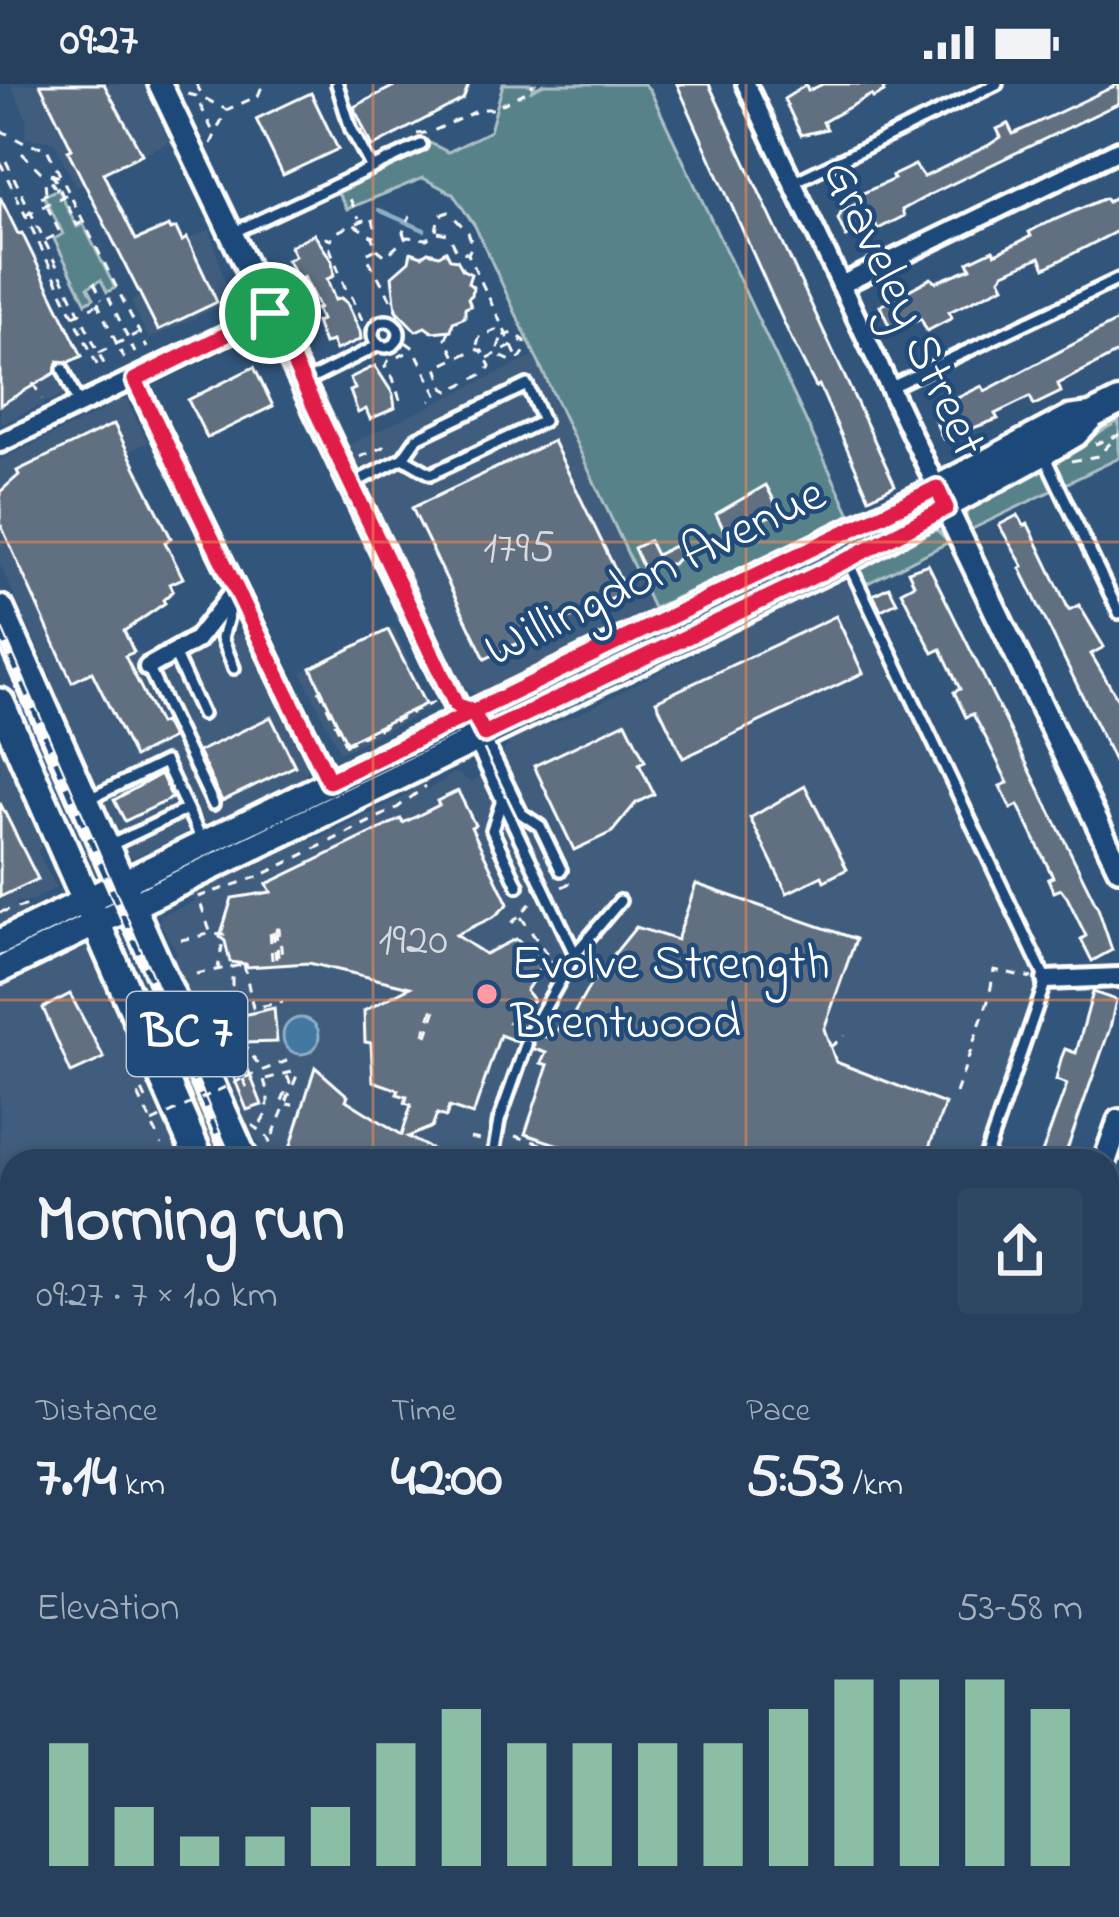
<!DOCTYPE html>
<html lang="en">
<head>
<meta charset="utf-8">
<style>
  body { margin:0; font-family:"Indie Flower",sans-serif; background:#2e4763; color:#f1f3f6; height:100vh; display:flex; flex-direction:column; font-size:45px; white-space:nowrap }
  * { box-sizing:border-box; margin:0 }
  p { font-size:39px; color:#a4afbc }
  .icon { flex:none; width:66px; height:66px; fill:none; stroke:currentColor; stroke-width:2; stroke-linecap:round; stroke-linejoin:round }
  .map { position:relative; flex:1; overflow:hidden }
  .details { position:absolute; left:0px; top:1065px; width:1119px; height:768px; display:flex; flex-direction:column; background:#26405d; border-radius:36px 36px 0 0; box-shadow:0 6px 18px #0003,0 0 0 3px #425972 }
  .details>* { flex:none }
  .pin { position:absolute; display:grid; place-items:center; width:102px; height:102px; color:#fff; margin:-51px; border:6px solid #fff; border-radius:50%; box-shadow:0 3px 12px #0007 }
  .round { display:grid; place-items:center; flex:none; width:126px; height:126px; border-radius:12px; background:#2e4763 }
  .head { display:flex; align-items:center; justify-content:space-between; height:204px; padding:0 36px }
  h1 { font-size:66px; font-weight:700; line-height:90px }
  .metrics { display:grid; grid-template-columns:repeat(3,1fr); gap:18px; height:204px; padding:12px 36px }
  .metrics div { display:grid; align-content:center }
  .metrics b { font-size:60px; font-weight:700 }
  .metrics small { font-size:33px; font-weight:400 }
  .metrics p { font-size:33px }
  .chart { height:336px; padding:24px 36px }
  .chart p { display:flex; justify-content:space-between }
  .chart svg { width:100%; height:216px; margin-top:12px; stroke:#8abfa5; stroke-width:6 }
  .status { display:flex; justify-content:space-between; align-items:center; height:84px; padding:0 60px; background:#26405d; direction:ltr }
  .status svg { height:33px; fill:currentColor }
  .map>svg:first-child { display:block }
  .built { fill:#405d7d }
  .green { fill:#58828a; stroke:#acc0c4; stroke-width:3 }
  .water { fill:#4278a0; stroke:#8eaec6; stroke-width:3 }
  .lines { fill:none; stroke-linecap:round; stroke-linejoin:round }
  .stream { stroke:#8eaec6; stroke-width:4.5 }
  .building { fill:#607080; stroke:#fff; stroke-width:3 }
  .service-casing { stroke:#fff; stroke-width:18 }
  .minor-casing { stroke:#fff; stroke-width:26 }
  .tertiary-casing { stroke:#fff; stroke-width:30 }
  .secondary-casing { stroke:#fff; stroke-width:33 }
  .primary-casing { stroke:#fff; stroke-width:36 }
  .path { stroke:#fff; stroke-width:3; stroke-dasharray:9 9; stroke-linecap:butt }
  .service { stroke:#1f4a7a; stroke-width:9 }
  .minor { stroke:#1f4a7a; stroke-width:16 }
  .tertiary { stroke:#1f4a7a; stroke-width:21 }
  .secondary { stroke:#1f4a7a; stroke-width:24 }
  .primary { stroke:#1f4a7a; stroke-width:27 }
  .rail-casing { stroke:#fff; stroke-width:9 }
  .rail { stroke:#1f4a7a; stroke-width:4.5; stroke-dasharray:14; stroke-linecap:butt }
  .path-bridge { stroke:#fff; stroke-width:3; stroke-dasharray:9 9; stroke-linecap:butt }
  .route-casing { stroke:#fff; stroke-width:24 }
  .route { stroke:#e11d48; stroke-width:15 }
  .grid { fill:none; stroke:#ef8b55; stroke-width:3; stroke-opacity:0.55 }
  .poi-dot { fill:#ff9aa2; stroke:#1f4a7a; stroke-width:4.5 }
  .labels { text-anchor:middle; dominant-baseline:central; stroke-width:9; stroke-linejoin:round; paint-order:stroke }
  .number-label { font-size:45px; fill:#d7dbdf }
  .shield { fill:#1f4a7a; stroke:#bcc9d7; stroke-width:3 }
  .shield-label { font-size:48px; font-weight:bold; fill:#fff }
  .street-label { font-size:51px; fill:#fff; stroke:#1f4a7a }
  .poi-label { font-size:51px; fill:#fff; stroke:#1f4a7a; text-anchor:start }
</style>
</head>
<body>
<div class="status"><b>09:27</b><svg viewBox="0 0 49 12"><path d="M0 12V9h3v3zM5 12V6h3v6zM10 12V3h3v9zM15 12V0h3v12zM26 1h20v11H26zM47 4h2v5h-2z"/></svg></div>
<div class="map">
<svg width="1119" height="1833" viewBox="0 0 1119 1833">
  <rect width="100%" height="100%" fill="#32557c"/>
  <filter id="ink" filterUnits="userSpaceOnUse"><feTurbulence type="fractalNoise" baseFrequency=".00833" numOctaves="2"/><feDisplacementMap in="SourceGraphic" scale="24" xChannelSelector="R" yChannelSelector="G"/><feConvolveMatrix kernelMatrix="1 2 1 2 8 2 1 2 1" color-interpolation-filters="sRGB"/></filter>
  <g filter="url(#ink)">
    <!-- built -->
    <g class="built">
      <path d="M11 0H145L169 58 76 103 54 58 25 54 27 36Z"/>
      <path d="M210 145 230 217 149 255 131 217 180 194 167 166Z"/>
      <path d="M13 177 74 305 0 341V183Z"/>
      <path d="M536 271 653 524 477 610 463 602 349 361Z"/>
      <path d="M114 315 127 317 148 358 74 394 108 581 139 566 148 582 206 546 220 551 247 550 310 678 307 688 296 697 133 774 120 767 50 608 51 591 0 480V376L101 328Z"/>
      <path d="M850 483 1039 876 1042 900 982 1077H267L257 1055 242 1039 166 870 173 873 178 870 159 837 161 831 194 818 193 812 187 810 284 763 325 752 404 713 424 696 423 701 428 706 452 690H460L470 698 504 679V667L513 653 580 629 837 496Z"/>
      <path d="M394 543 429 625 340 669 301 588Z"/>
      <path d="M0 655 47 765 42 762 37 767 56 803 32 817 16 818 17 823 30 826 0 841Z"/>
      <path d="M90 864 97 867 186 1077H12V1351L0 1357V901L74 865Z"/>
      <path d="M0 1742 12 1767V1821H36L37 1833H0Z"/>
    </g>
    <!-- green -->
    <g class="green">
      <path d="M503 0H535L532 6 544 0H644L650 6 850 430 714 502 704 501 653 524 475 142 453 110 423 94 347 125 338 109 416 71 420 54 448 68 490 47Z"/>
      <path d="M58 105 77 143 83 140 115 204 107 208 101 196 88 203 94 214 86 219 54 155 63 150 44 112Z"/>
      <path d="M1119 337V374L968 447 966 431 975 418Z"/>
      <path d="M927 445 938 447 949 458 860 503 851 483Z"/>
    </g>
    <!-- water -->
    <circle class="water" cx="301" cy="952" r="18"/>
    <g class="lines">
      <!-- stream -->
      <path class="stream" d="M379 126 424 146"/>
    </g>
    <!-- building -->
    <g class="building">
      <path d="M40 0H104L142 70 103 89 136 156 169 142 171 146 176 144 182 157 187 154 217 218 158 246 68 67 72 65Z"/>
      <path d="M398 0H469L463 15 372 63 354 23Z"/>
      <path d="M677 0H709L895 401 869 414 819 301 816 303 790 252Z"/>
      <path d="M823 0H893L883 5 884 8 873 14 871 11 823 38 827 45 801 51 784 15 806 1 808 7Z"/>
      <path d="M1119 0V19L931 110 902 126 904 132 878 145 875 139 846 153 838 135 842 127 864 116 861 110 894 95 892 92 915 81 924 93 989 61 1001 53 997 45 1008 40 1013 50Z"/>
      <path d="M311 9 338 65 283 91 256 35Z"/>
      <path d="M0 113 18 150 22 149 82 272 69 278 58 277 55 289 0 321Z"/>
      <path d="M1105 114 1108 118 1114 114 1119 124V146L1045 184 1040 173 1004 189 1000 194 1004 202 949 228 952 234 927 247 921 235 892 248 880 222 931 194 936 198 971 184 968 178 993 166 995 170 1031 152 1029 148 1040 142Z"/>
      <path d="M314 150 332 177 334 192 327 195 335 216 341 214 347 219 360 247 361 255 336 266 332 257 324 260 316 238 321 236 316 225 319 224 304 193 299 196 287 176 295 172 290 162Z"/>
      <path d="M446 167 450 175 457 176 463 186 471 190 468 199 473 203 472 211 468 214 471 222 465 224V233L453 238 451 246 432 248 425 243 416 247 396 226 392 192 409 177 411 168 422 172 428 168 439 171Z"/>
      <path d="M1119 236V268L1058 300 1061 308 1034 321 1030 313 995 330 998 335 943 355 929 322 936 317 949 318 982 302 985 307Z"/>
      <path d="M375 282 393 310 395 324 370 335 366 325 358 329 350 307 355 305 350 294Z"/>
      <path d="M254 283 273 322 207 354 188 316Z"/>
      <path d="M114 340 171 454 165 458 183 494 170 500 173 507 163 516 165 519 124 547 134 568 125 572 159 640 164 638 172 654 134 673 92 588 72 598 0 439V408L19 391 17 387Z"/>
      <path d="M553 357 626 508 485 575 412 424Z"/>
      <path d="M766 401 780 428 726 450 716 430Z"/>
      <path d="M1018 431 1024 442 1028 440 1069 526 1079 521 1104 563 1091 570 1119 617V687L1020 484 1023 482 999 441Z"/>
      <path d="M649 457 656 471 674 462 681 471 673 480H657L644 486 634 464Z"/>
      <path d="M928 480 1098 824 1112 866 1092 877 1081 855 1086 852 1067 813 1061 805 1054 808 1048 795 1053 793 1018 721 1011 725 1000 702 1008 699 988 658 973 630 966 633 954 608 960 605 941 565 933 569 901 507 914 500 908 487Z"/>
      <path d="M889 503 897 518 881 526 873 511Z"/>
      <path d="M836 532 863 589 683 674 656 617Z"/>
      <path d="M388 546 425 620 346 658 311 584Z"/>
      <path d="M271 633 295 682 222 717 198 668Z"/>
      <path d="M626 638 645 677 639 680 654 710 636 719 612 748 574 766 534 682Z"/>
      <path d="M161 690 172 714 125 737 114 716Z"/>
      <path d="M805 702 847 785 824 797 822 792 787 809 750 734Z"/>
      <path d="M458 707 475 741 471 743 508 820 495 832 456 851 485 870 516 855 543 880 526 907 533 916 509 938 523 943V952L518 958 500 951 473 1031 449 1023 446 1033 437 1030 432 1043 408 1053 455 1077H293L289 1068 315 983 348 1012 346 1016 402 1051 411 1021 405 1019 407 1013 397 1010 399 1006 373 997 371 959 365 958 364 927 410 903 309 879 247 883 246 880 230 878 225 857 220 853 232 814 271 808 267 800 401 735 403 739 439 721 437 717Z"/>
      <path d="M0 719 38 795 0 813Z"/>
      <path d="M696 800 856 855 824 945 836 978 945 1020 924 1077H553L559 1061 525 1050 548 981 541 979 546 969 534 965V956L540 951 553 955 562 937 568 940 593 896 636 843 677 856Z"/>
      <path d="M1093 908 1116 916 1110 944 1063 1077H1039L1067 1000 1056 996 1061 975 1065 965 1076 969Z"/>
      <path d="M70 910 104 974 71 989 43 924Z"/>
      <path d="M274 924 277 958 244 959 243 931Z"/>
      <path d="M174 964 224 1077H218L171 965Z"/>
      <path d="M240 965 262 1021 247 1026 225 971Z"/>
      <path d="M1117 1162 1119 1247 1109 1276 1107 1191Z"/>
      <path d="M12 1180V1235L0 1210V1186Z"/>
      <path d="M1107 1650 1119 1674V1729L1107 1705Z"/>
      <path d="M218 1821H232L238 1833H193Z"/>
      <path d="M327 1821H428L431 1833H334Z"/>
      <path d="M602 1821H667L669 1833H604Z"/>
      <path d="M797 1821H824L830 1833H803Z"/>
      <path d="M921 1821H947L953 1833H927Z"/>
    </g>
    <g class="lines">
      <!-- service casing -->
      <g class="service-casing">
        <g id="service">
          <path d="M337 0 351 45 372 84"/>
          <path d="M792 99 997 0"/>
          <path d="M232 149 421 61"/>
          <circle cx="386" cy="250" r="13"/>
          <path d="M63 285 79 321"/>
          <path d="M303 299 379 261"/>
          <path d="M889 304 1119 195"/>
          <path d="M1044 371 1119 529"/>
          <path d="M352 400 403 374 417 354 527 301 543 337 431 390 403 374"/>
          <path d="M848 478 1046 896 984 1077"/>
          <path d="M232 519 222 554 234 584"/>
          <path d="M174 569 202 630"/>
          <path d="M148 583 213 720"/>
          <path d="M484 652 522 730 540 742 561 786"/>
          <path d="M475 660 575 870"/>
          <path d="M89 715 165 678 187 725 109 762"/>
          <path d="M502 716 492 746 518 802"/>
          <path d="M187 725 203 758"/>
          <path d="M531 948 575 870 620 817"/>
          <path d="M492 1077 499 1037 526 961"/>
          <path d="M1107 1412 1119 1378"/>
          <path d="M1107 1539 1119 1564"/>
          <path d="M688 1821 690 1833"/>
          <path d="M742 1821 747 1833"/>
          <path d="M989 1821 995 1833"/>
        </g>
      </g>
      <!-- minor casing -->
      <g class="minor-casing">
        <g id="minor">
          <path d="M746 0 937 404"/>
          <path d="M841 201 1119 66"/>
          <path d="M135 296 329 697"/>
          <path d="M0 359 270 229"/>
          <path d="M148 583 196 556 234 508"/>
          <path d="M1046 896 1119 893"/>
          <path d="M0 1375 12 1369"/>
          <path d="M1107 1484 1119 1483"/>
          <path d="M870 1821 876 1833"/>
        </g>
      </g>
      <!-- tertiary casing -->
      <g class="tertiary-casing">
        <g id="tertiary">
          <path d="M160 0 469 649"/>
          <path d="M940 411 1119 784"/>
          <path d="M1105 1077 1119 1037"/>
          <path d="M0 1708 12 1732"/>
          <path d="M1107 1799 1119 1824"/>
          <path d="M56 1821 62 1833"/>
          <path d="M89 1833 114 1821"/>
        </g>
      </g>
      <!-- secondary casing -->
      <g class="secondary-casing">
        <g id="secondary">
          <path d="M0 858 917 415 1068 335 1091 332 1119 318"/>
          <path d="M0 886 847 476 1043 369 1075 350 1090 334"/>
        </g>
      </g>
      <!-- primary casing -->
      <g class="primary-casing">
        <g id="primary">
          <path d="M0 526 244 1077"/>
          <path d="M0 619 200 1077"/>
          <path d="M499 1821 501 1833"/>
          <path d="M539 1821 541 1833"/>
        </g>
      </g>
      <!-- path -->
      <g class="path">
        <path d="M196 0 204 14 225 25"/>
        <path d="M188 10 196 12 214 50"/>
        <path d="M0 46 28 61 46 63 147 264"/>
        <path d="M417 50 431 48 481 25H493L528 7 533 0"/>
        <path d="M211 60 226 26 258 12 263 0"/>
        <path d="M22 69 41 88 64 94"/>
        <path d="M6 77 106 284"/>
        <path d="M0 78 100 287"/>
        <path d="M52 89 77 141 84 137"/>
        <path d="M46 108 45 97 50 96 55 103"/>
        <path d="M350 115 359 134"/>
        <path d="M26 131 70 109"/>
        <path d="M357 139 372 133 377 149 374 153"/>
        <path d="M438 148 448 150 457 167 467 169"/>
        <path d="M405 154 403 148 410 132"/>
        <path d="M46 156 60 149 42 112 59 103"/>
        <path d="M377 165 386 172 407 153 427 155 436 147 439 131 449 128 468 148 472 161 468 170 518 275"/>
        <path d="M94 198 102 215"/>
        <path d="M74 232 96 221"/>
        <path d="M374 247 366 245 352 213 348 211 326 154 331 156 335 149 353 140 373 153 377 165 366 170C378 195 405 234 407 259L414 264 438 313 430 317"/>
        <path d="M449 247 446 254 455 273"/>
        <path d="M477 261 479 254 495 246 502 252 514 249 525 257V267L520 274 511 277 502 273 498 264 502 252"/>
        <path d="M476 265 482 267 490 282 487 288 449 307 444 304 437 283Z"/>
        <path d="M99 269 138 249"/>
        <path d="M488 274 522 257"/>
        <path d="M124 275 98 220 109 214 135 269"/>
        <path d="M33 299 42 315"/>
        <path d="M400 316 393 294 385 283 388 277 411 267"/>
        <path d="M1095 360 1116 352"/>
        <path d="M360 373 383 363 389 366"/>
        <path d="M1071 377 1098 372 1119 350"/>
        <path d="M319 606 349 668"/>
        <path d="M345 661 434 618"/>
        <path d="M562 803 578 795"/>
        <path d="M198 813 260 792 397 724 426 702"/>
        <path d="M201 821 211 850 224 851 218 885"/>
        <path d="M0 828 33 820"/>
        <path d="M521 833 555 882"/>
        <path d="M512 839 533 817"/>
        <path d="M276 846 278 873"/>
        <path d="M273 848 276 875"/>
        <path d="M181 856 209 850"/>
        <path d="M272 876 270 846 279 845 282 873"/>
        <path d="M244 880 253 924 283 918"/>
        <path d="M545 882 559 871"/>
        <path d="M196 890 246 880"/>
        <path d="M216 934 235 948 259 981"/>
        <path d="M226 937 232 922V882"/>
        <path d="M424 951 435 918"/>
        <path d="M427 952 438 919"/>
        <path d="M225 955 240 958"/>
        <path d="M830 963 845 952"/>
        <path d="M225 978 229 973"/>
        <path d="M228 984 242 977 237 967 234 968 238 976"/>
        <path d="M287 992 290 998 281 1019 293 1021"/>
        <path d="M243 995 250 1010"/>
        <path d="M266 995 292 988"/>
        <path d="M956 1009 989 914 994 886 1032 894"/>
        <path d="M146 1015 142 1006 137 1008 162 1061"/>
        <path d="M261 1039C272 1023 268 1010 263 992"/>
        <path d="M252 1041 266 1050 278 1077"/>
        <path d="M273 1051 298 989"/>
        <path d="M515 1052 564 1067"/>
        <path d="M470 1054 480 1056"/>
        <path d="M270 1821 275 1833"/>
        <path d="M301 1821 307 1833"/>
        <path d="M475 1821 477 1833"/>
      </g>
      <!-- service -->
      <use href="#service" class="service"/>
      <!-- minor -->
      <use href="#minor" class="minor"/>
      <!-- tertiary -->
      <use href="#tertiary" class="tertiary"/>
      <!-- secondary -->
      <use href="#secondary" class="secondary"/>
      <!-- primary -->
      <use href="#primary" class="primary"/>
      <!-- rail casing -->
      <g class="rail-casing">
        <g id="rail">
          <path d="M0 548 229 1077"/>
          <path d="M523 1821 525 1833"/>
        </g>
      </g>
      <!-- rail -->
      <use href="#rail" class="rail"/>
      <!-- path-bridge -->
      <g class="path-bridge">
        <path d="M238 976 246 993 289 976"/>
        <path d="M152 1038 240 996 229 973"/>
      </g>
    </g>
  </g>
  <g class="lines" filter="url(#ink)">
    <!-- route casing -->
    <g class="route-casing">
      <path id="route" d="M270 229 135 296 329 697 473 628 484 650 847 476 946 424 937 404 473 628 456 621 270 229"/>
    </g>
    <!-- route -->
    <use href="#route" class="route"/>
  </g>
  <!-- grid -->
  <path class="grid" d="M373 0V1077M746 0V1077M0 458H1119M0 916H1119M0 1375H12M1107 1375H1119M373 1821V1833M746 1821V1833"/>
  <!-- markers -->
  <circle class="poi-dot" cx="487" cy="910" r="12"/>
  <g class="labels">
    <!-- number labels -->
    <g class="number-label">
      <text x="519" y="466">1795</text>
      <text x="413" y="858">1920</text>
    </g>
    <!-- shield labels -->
    <rect class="shield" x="127" y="908" width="120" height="84" rx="9"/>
    <g class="shield-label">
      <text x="187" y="950">BC 7</text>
    </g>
    <!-- street labels -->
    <g class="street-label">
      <text transform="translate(902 225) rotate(65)">Graveley Street</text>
      <text transform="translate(656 490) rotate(-26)">Willingdon Avenue</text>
    </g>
    <!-- poi labels -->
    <g class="poi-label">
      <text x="511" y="881">Evolve Strength<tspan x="511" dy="59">Brentwood</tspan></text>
    </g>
  </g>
</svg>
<div class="pin" style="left:270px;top:229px;background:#1e9e55"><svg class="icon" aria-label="arrive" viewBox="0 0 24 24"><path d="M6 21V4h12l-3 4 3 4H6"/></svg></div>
<section class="details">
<div class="head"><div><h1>Morning run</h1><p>09:27 · 7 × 1.0 km</p></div><a class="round"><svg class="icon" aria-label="share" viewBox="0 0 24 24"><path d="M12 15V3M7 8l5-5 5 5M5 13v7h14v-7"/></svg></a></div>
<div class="metrics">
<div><p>Distance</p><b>7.14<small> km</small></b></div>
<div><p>Time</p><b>42:00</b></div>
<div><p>Pace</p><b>5:53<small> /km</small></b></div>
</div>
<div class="chart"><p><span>Elevation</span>53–58 m</p>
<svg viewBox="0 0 160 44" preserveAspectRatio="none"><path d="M5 44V19M15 44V32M25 44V38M35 44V38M45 44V32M55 44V19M65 44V12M75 44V19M85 44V19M95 44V19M105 44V19M115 44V12M125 44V6M135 44V6M145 44V6M155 44V12"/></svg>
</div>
</section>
</div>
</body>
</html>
